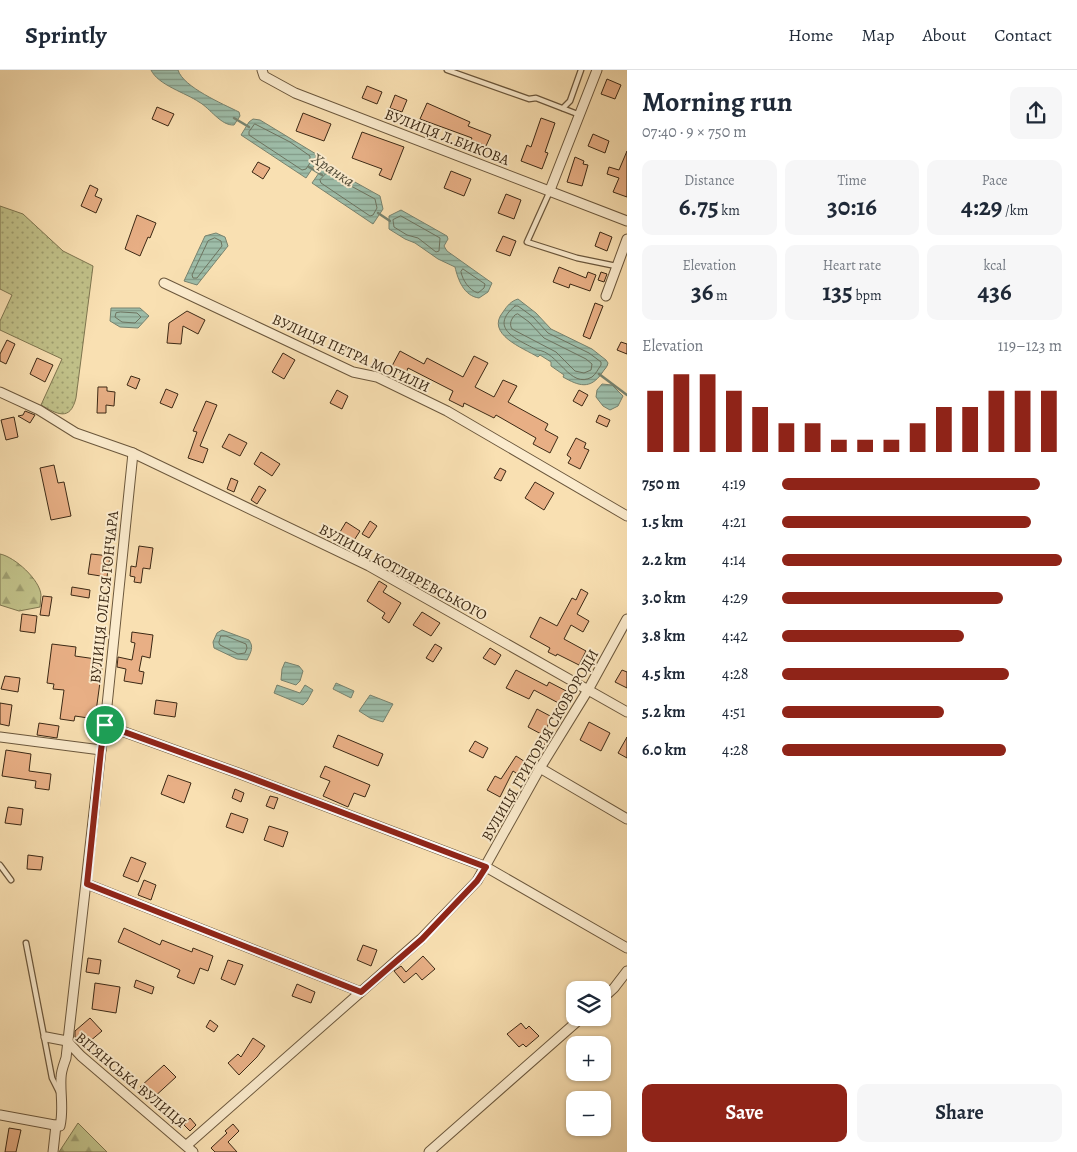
<!DOCTYPE html>
<html lang="en">
<head>
<meta charset="utf-8">
<style>
  body { margin:0; font-family:Alegreya,serif; background:#f6f6f7; color:#1f2937; height:100vh; display:flex; flex-direction:column; font-size:19px; white-space:nowrap }
  * { box-sizing:border-box; margin:0 }
  p { font-size:16px; color:#747a83 }
  .icon { flex:none; width:28px; height:28px; fill:none; stroke:currentColor; stroke-width:2; stroke-linecap:round; stroke-linejoin:round }
  .map { position:relative; flex:1; overflow:hidden }
  .drawer { display:flex; flex-direction:column; background:#fff; width:450px }
  .drawer>* { flex:none }
  .fabs { position:absolute; left:566px; top:911px; display:grid; gap:10px }
  .fabs a { display:grid; place-items:center; width:45px; height:45px; border-radius:10px; background:#fff; box-shadow:0 1px 4px #0004; font-size:25px }
  .pin { position:absolute; display:grid; place-items:center; width:42px; height:42px; color:#fff; margin:-21px; border:2px solid #fff; border-radius:50%; box-shadow:0 1px 5px #0007 }
  .round { display:grid; place-items:center; flex:none; width:52px; height:52px; border-radius:10px; background:#f6f6f7 }
  .summary { display:flex; align-items:center; justify-content:space-between; height:85px; padding:0 15px }
  h1 { font-size:28px; font-weight:600; line-height:38px }
  .metrics { display:grid; grid-template-columns:repeat(3,1fr); gap:8px; height:85px; padding:5px 15px }
  .metrics div { display:grid; align-content:center; border-radius:10px; background:#f6f6f7; text-align:center }
  .metrics b { font-size:25px; font-weight:600 }
  .metrics small { font-size:14px; font-weight:400 }
  .metrics p { font-size:14px }
  .chart { height:140px; padding:10px 15px }
  .chart p { display:flex; justify-content:space-between }
  .chart svg { width:100%; height:90px; margin-top:5px; stroke:#8f2418; stroke-width:6 }
  .button { display:flex; gap:10px; margin-top:auto; padding:10px 15px }
  .button a { flex:1; height:58px; border-radius:10px; background:#8f2418; color:#fff; font-size:20px; font-weight:600; line-height:58px; text-align:center }
  .button a+a { background:#f6f6f7; color:#1f2937 }
  ul { padding:0 15px; list-style:none; font-size:16px }
  li { display:grid; grid-template-columns:80px 60px 1fr; align-items:center; height:38px }
  li i { height:12px; border-radius:6px; background:#8f2418 }
  header { display:flex; align-items:center; gap:30px; box-sizing:border-box; height:70px; padding:0 25px; background:#fff; border-bottom:1px solid #e0e1e3 }
  header strong { font-size:24px }
  nav { display:flex; gap:28px; margin-inline-start:auto; font-size:18px }
  main { display:flex; flex:1; min-height:0 }
  .map>svg:first-child { display:block }
  .forest { fill:url(#forest-firs); stroke:#7e754f }
  .garden { fill:url(#garden-dots); stroke:#7e754f }
  .water { fill:url(#water-rules); stroke:#77826e }
  .lines { fill:none; stroke-linecap:round; stroke-linejoin:round }
  .shore { stroke:#6d735f; stroke-width:1 }
  .stream { stroke:#77826e; stroke-width:2.5 }
  .building { fill:#e8af85; stroke:#3c2915 }
  .lane-casing { stroke:#6b573c; stroke-width:7 }
  .street-casing { stroke:#6b573c; stroke-width:11 }
  .lane { stroke:#fbebcd; stroke-width:4.5 }
  .street { stroke:#fbebcd; stroke-width:9 }
  .route-casing { stroke:#fff; stroke-width:10 }
  .route { stroke:#8f2418; stroke-width:6 }
  .labels { text-anchor:middle; dominant-baseline:central; stroke-width:4; stroke-linejoin:round; paint-order:stroke }
  .street-label { font-size:15px; fill:#3c2915; stroke:#fbebcd }
  .water-label { font-size:16px; font-style:italic; fill:#544e3a; stroke:#fbebcd }
</style>
</head>
<body>
<header>
<strong>Sprintly</strong>
<nav><a>Home</a><a>Map</a><a>About</a><a>Contact</a></nav>
</header>
<main>
<div class="map">
<svg width="627" height="1082" viewBox="0 0 627 1082">
  <defs>
    <pattern id="forest-firs" width="22" height="20" patternUnits="userSpaceOnUse" patternTransform="scale(1.25)"><rect width="22" height="20" fill="#c1c189"/><path d="M5 1l3.5 6h-7zM16 11l3.5 6h-7z" fill="#9e9d6f"/></pattern>
    <pattern id="garden-dots" width="8" height="8" patternUnits="userSpaceOnUse" patternTransform="scale(1.25)"><rect width="8" height="8" fill="#c1c189"/><path d="M2 2h.1M6 6h.1" fill="none" stroke="#9e9d6f" stroke-width="1.8" stroke-linecap="round"/></pattern>
    <pattern id="water-rules" width="6" height="5" patternUnits="userSpaceOnUse" patternTransform="scale(1.25)"><rect width="6" height="5" fill="#9ebda9"/><path d="M0 2.5h6" fill="none" stroke="#829a88"/></pattern>
  </defs>
  <rect width="100%" height="100%" fill="#f9e0b2"/>
  <filter id="stains"><feTurbulence type="fractalNoise" baseFrequency=".004" numOctaves="4"/><feColorMatrix values="0 0 0 0 .2 0 0 0 0 .09 0 0 0 0 .02 0 0 0 .5 -.17"/></filter>
  <radialGradient id="worn" r=".72"><stop offset=".6" stop-color="#630" stop-opacity="0"/><stop offset="1" stop-color="#630" stop-opacity=".3"/></radialGradient>
  <!-- forest -->
  <g class="forest">
    <path d="M0 484C15 487 40 510 41 525 41 529 40 533 40 537L19 541 0 535Z"/>
    <path d="M78 1053 107 1082H59Z"/>
  </g>
  <!-- garden -->
  <path class="garden" d="M0 136 23 144 63 181 93 196 76 328C70 352 57 344 41 335L62 289 0 260V251L12 225 0 219Z"/>
  <!-- water -->
  <g class="water">
    <path d="M151 0H178C183 17 223 34 239 42L240 46 234 55C221 56 210 38 199 32 186 23 158 15 151 0Z"/>
    <path d="M253 49 260 50 316 84 314 96 306 108 241 65 249 52Z"/>
    <path d="M328 97 380 126 383 139 373 154 312 113 321 100Z"/>
    <path d="M401 140 447 166 448 169 444 176 447 181 492 213 488 222 479 228C464 226 458 210 455 197L438 189 415 173 405 169 389 159V146Z"/>
    <path d="M216 163 225 167 228 176 197 215 184 211 205 166Z"/>
    <path d="M518 229 536 243 551 259 592 279 606 290 608 293C607 298 605 298 602 303 590 320 579 316 563 307L564 305 551 296V292L540 285 538 287C523 278 485 264 503 242 507 236 511 231 518 229Z"/>
    <path d="M111 238H140L149 246 138 258 120 257 110 251Z"/>
    <path d="M602 314 612 315 623 326 618 336 610 340 603 336 596 327 597 320Z"/>
    <path d="M222 560 249 570C254 577 251 582 247 590L237 589 214 578 213 572 217 563Z"/>
    <path d="M285 592 299 596 303 601 300 611 296 615 281 610 282 599Z"/>
    <path d="M336 613 354 621 351 628 333 619Z"/>
    <path d="M277 615 300 623 305 615 313 620 307 631 303 635 274 623Z"/>
    <path d="M370 625 393 634 383 652 370 648 359 641Z"/>
  </g>
  <g class="lines">
    <!-- shore -->
    <g class="shore">
      <path d="M255 54 290 72 310 86V93L306 99 302 100 249 65V62Z"/>
      <path d="M327 103 375 129 377 138 373 145 370 146 321 113 320 110Z"/>
      <path d="M401 146 440 168 439 181 436 182 418 168 407 165 394 157 393 150Z"/>
      <path d="M215 168 221 171 222 176 197 208H193L192 205 208 171Z"/>
      <path d="M463 199 485 214 484 218 478 223C469 220 463 211 461 202Z"/>
      <path d="M515 236H518L533 247 548 263 589 283 601 292V295C598 299 596 304 592 307 570 320 558 281 537 280 519 270 487 259 515 236Z"/>
      <path d="M121 242 137 243 141 247 135 253 122 252 115 247 116 243Z"/>
      <path d="M518 244 529 252 544 268 586 289 592 294 591 300 584 303 575 301 556 282 512 259C509 254 511 249 515 245Z"/>
      <path d="M221 566H226L246 574 247 578 245 583 238 584 220 575 219 573Z"/>
    </g>
    <!-- stream -->
    <g class="stream">
      <path d="M234 48 249 57"/>
      <path d="M309 97 322 105"/>
      <path d="M378 143 390 151"/>
      <path d="M599 304 627 325"/>
    </g>
  </g>
  <!-- building -->
  <g class="building">
    <path d="M607 9 621 15 615 29 601 24Z"/>
    <path d="M367 16 382 22 377 34 362 28Z"/>
    <path d="M395 25 407 30 402 42 390 38Z"/>
    <path d="M427 33 470 52 468 56 491 65 486 76 471 70 472 68 420 49Z"/>
    <path d="M157 37 174 44 168 56 152 49Z"/>
    <path d="M303 43 331 54 324 71 296 61Z"/>
    <path d="M541 48 555 53 545 82 548 83 542 99 521 91 527 75 531 77Z"/>
    <path d="M362 62 404 77 391 110 379 105 382 99 352 88Z"/>
    <path d="M593 64 609 71 605 83 588 76Z"/>
    <path d="M627 81V127L613 122 619 108 607 104 609 97 619 100Z"/>
    <path d="M575 87 584 91 583 94 588 95 582 116 567 112Z"/>
    <path d="M258 92 270 98 263 109 252 102Z"/>
    <path d="M451 101 471 109 464 126 444 118Z"/>
    <path d="M90 115 98 119 95 126 102 129 96 143 81 136Z"/>
    <path d="M506 124 521 130 514 149 498 143Z"/>
    <path d="M137 145 156 153 150 168 148 167 140 186 125 179Z"/>
    <path d="M600 162 612 167 607 181 595 176Z"/>
    <path d="M503 166 516 171 510 186 496 181Z"/>
    <path d="M559 197 586 208 588 202 596 205 590 221 570 214 569 218 553 212Z"/>
    <path d="M601 202 607 204 604 212 598 210Z"/>
    <path d="M595 233 603 236 590 269 583 266Z"/>
    <path d="M187 241 205 250 198 264 183 256 181 274 167 273 169 253Z"/>
    <path d="M7 270 15 274 6 294 0 291V284Z"/>
    <path d="M621 272 627 274V284L617 280Z"/>
    <path d="M400 281 424 294 427 288 463 307 474 286 488 293 475 317 494 327 503 310 517 316 508 332 548 354 545 360 558 367 550 383 533 374 536 368 496 345 494 348 464 333 463 337 449 330 453 321 408 298 406 303 392 296Z"/>
    <path d="M283 283 295 290 284 309 272 302Z"/>
    <path d="M37 288 53 295 45 312 30 304Z"/>
    <path d="M131 306 140 309 136 319 127 315Z"/>
    <path d="M98 317H107V321L115 322 114 336 106 335V343H97Z"/>
    <path d="M166 319 178 324 172 338 160 333Z"/>
    <path d="M337 320 348 326 342 339 330 333Z"/>
    <path d="M579 320 588 325 582 336 573 331Z"/>
    <path d="M206 331 217 335 200 376 208 379 203 393 188 388 197 362 193 361Z"/>
    <path d="M25 341 35 345 30 353 18 346 23 345Z"/>
    <path d="M599 345 610 350 607 357 596 352Z"/>
    <path d="M14 347 18 367 6 370 1 350Z"/>
    <path d="M229 364 247 373 240 386 222 377Z"/>
    <path d="M576 368 586 373 584 378 589 380 580 399 568 393 571 388 567 385Z"/>
    <path d="M261 382 280 394 272 406 254 394Z"/>
    <path d="M54 395 58 413 64 412 71 446 51 450 40 398Z"/>
    <path d="M500 398 506 401 501 411 494 408Z"/>
    <path d="M231 408 238 411 234 422 227 419Z"/>
    <path d="M535 412 554 423 544 440 525 428Z"/>
    <path d="M259 416 266 420 257 434 251 430Z"/>
    <path d="M370 451 377 456 369 468 362 464Z"/>
    <path d="M346 452 360 461 351 475 337 467Z"/>
    <path d="M139 476 153 478 150 499 143 498 141 513 134 512 135 507 130 506 131 496 136 497Z"/>
    <path d="M91 484 110 486 107 507 88 504Z"/>
    <path d="M379 511 387 516 383 522 401 533 389 553 382 548 385 543 367 531Z"/>
    <path d="M72 517 90 520 89 528 71 525Z"/>
    <path d="M581 519 588 523 577 544 589 551 583 562 571 555 564 569 586 581 579 595 557 584 556 586 548 582 550 578 530 567 540 547 557 556 572 528 576 530Z"/>
    <path d="M43 526 52 527 49 546 40 545Z"/>
    <path d="M422 542 440 553 431 566 413 555Z"/>
    <path d="M22 544 37 546 35 563 20 561Z"/>
    <path d="M132 562 153 565 150 588 142 586 139 601 144 602 142 614 124 611 126 599 117 597 118 587 132 590 135 573 131 572Z"/>
    <path d="M52 574 76 577 75 586 103 590 95 649 75 646 74 651 60 649 64 620 53 619 54 614 47 613Z"/>
    <path d="M435 574 442 578 433 592 426 588Z"/>
    <path d="M490 578 501 585 495 595 483 588Z"/>
    <path d="M516 600 547 616 549 612 572 624 566 637 534 620 529 629 506 618Z"/>
    <path d="M622 600 627 602V618L615 612Z"/>
    <path d="M5 606 20 608 18 622 1 619Z"/>
    <path d="M156 630 177 633 175 647 154 644Z"/>
    <path d="M0 633 12 635 9 656 0 654Z"/>
    <path d="M537 639 552 647 543 665 528 657Z"/>
    <path d="M589 652 610 663 601 681 580 670Z"/>
    <path d="M39 653 59 656 57 668 37 665Z"/>
    <path d="M338 665 383 684 378 696 333 677Z"/>
    <path d="M627 667V688L618 683Z"/>
    <path d="M539 668 546 672 541 680 534 676Z"/>
    <path d="M475 671 488 678 483 688 469 681Z"/>
    <path d="M6 680 31 684 29 701 51 704 49 720 35 718 36 711 2 706Z"/>
    <path d="M516 686 527 693 519 705 513 701 500 727 487 720 495 706 501 709Z"/>
    <path d="M325 696 370 715 365 727 354 723 348 737 323 726 330 711 320 707Z"/>
    <path d="M168 705 191 713 184 733 161 724Z"/>
    <path d="M235 719 244 723 241 732 232 728Z"/>
    <path d="M270 726 278 728 274 739 266 736Z"/>
    <path d="M8 737 23 739 21 755 5 753Z"/>
    <path d="M231 743 248 749 243 763 226 757Z"/>
    <path d="M269 756 288 762 283 777 264 770Z"/>
    <path d="M28 785 43 787 41 800 27 799Z"/>
    <path d="M131 787 146 793 138 812 123 806Z"/>
    <path d="M144 810 156 815 151 830 138 825Z"/>
    <path d="M124 858 160 875 162 870 192 882 193 878 213 886 208 901 200 898 194 914 177 907 180 900 118 872Z"/>
    <path d="M363 875 377 880 371 896 357 890Z"/>
    <path d="M423 886 435 899 422 910 416 903 404 913 394 901 401 896 406 902Z"/>
    <path d="M88 888 101 890 99 904 86 902Z"/>
    <path d="M228 890 243 895 235 915 221 909Z"/>
    <path d="M136 910 154 917 152 924 134 917Z"/>
    <path d="M95 913 120 917 116 943 92 939Z"/>
    <path d="M297 914 315 922 311 933 292 926Z"/>
    <path d="M90 948 102 961 83 977 75 967V961Z"/>
    <path d="M210 950 218 956 214 962 206 957Z"/>
    <path d="M521 953 526 959 529 956 539 966 526 977 523 974 519 977 507 964Z"/>
    <path d="M253 968 265 976 257 987 239 1005 228 993 238 984 241 987Z"/>
    <path d="M164 995 176 1007 152 1029 140 1017Z"/>
    <path d="M190 1048 196 1055 190 1061 184 1055Z"/>
    <path d="M233 1054 239 1061 228 1072 237 1082H215L211 1078 227 1063 225 1061Z"/>
    <path d="M9 1058 21 1060 16 1082H5Z"/>
  </g>
  <g class="lines">
    <!-- lane casing -->
    <g class="lane-casing">
      <g id="lane">
        <path d="M447 0 529 29 536 28 580 45"/>
        <path d="M563 38 570 31 581 0"/>
        <path d="M550 121 527 172 577 188 616 196"/>
        <path d="M0 795 11 810"/>
        <path d="M26 873 52 1008 59 1022"/>
      </g>
    </g>
    <!-- street casing -->
    <g class="street-casing">
      <g id="street">
        <path d="M262 0 264 6 295 23 627 151"/>
        <path d="M550 120 597 0"/>
        <path d="M164 213 353 302 377 307 447 341 627 446"/>
        <path d="M606 226 627 169"/>
        <path d="M0 322 39 340 76 363 133 383 369 496 627 642"/>
        <path d="M105 655 238 703 486 797 627 878"/>
        <path d="M0 667 101 680"/>
        <path d="M540 698 627 749"/>
        <path d="M87 814 361 922"/>
        <path d="M602 929 614 918 627 901"/>
        <path d="M46 967 67 971 81 986 193 1082"/>
        <path d="M0 1045 60 1056C64 1039 60 1024 61 1008 61 1001 64 994 66 988L101 680 105 655 133 383"/>
        <path d="M187 1075 421 869 477 811 540 698 588 620 627 549"/>
        <path d="M53 1082 56 1055"/>
        <path d="M429 1082 581 948"/>
      </g>
    </g>
    <!-- lane -->
    <use href="#lane" class="lane"/>
    <!-- street -->
    <use href="#street" class="street"/>
  </g>
  <g class="lines">
    <!-- route casing -->
    <g class="route-casing">
      <path id="route" d="M105 655 238 703 486 797 477 811 422 869 361 922 87 814 101 680Z"/>
    </g>
    <!-- route -->
    <use href="#route" class="route"/>
  </g>
  <g class="labels">
    <!-- street labels -->
    <g class="street-label">
      <text transform="translate(447 67) rotate(21)">ВУЛИЦЯ Л.БИКОВА</text>
      <text transform="translate(351 283) rotate(24)">ВУЛИЦЯ ПЕТРА МОГИЛИ</text>
      <text transform="translate(403 502) rotate(28)">ВУЛИЦЯ КОТЛЯРЕВСЬКОГО</text>
      <text transform="translate(104 527) rotate(-84)">ВУЛИЦЯ ОЛЕСЯ ГОНЧАРА</text>
      <text transform="translate(540 675) rotate(-60)">ВУЛИЦЯ ГРИГОРІЯ СКОВОРОДИ</text>
      <text transform="translate(131 1010) rotate(40)">ВІТЯНСЬКА ВУЛИЦЯ</text>
    </g>
    <!-- water labels -->
    <g class="water-label">
      <text transform="translate(333 100) rotate(34)">Хранка</text>
    </g>
  </g>
  <rect width="100%" height="100%" filter="url(#stains)"/>
  <rect width="100%" height="100%" fill="url(#worn)"/>
</svg>
<div class="fabs">
<a><svg class="icon" aria-label="layers" viewBox="0 0 24 24"><path d="M12 4l9 5-9 5-9-5zM3 14l9 5 9-5"/></svg></a>
<a>+</a>
<a>−</a>
</div>
<div class="pin" style="left:105px;top:655px;background:#1e9e55"><svg class="icon" aria-label="arrive" viewBox="0 0 24 24"><path d="M6 21V4h12l-3 4 3 4H6"/></svg></div>
</div>
<section class="drawer">
<div class="summary"><div><h1>Morning run</h1><p>07:40 · 9 × 750 m</p></div><a class="round"><svg class="icon" aria-label="share" viewBox="0 0 24 24"><path d="M12 15V3M7 8l5-5 5 5M5 13v7h14v-7"/></svg></a></div>
<div class="metrics">
<div><p>Distance</p><b>6.75<small> km</small></b></div>
<div><p>Time</p><b>30:16</b></div>
<div><p>Pace</p><b>4:29<small> /km</small></b></div>
</div>
<div class="metrics">
<div><p>Elevation</p><b>36<small> m</small></b></div>
<div><p>Heart rate</p><b>135<small> bpm</small></b></div>
<div><p>kcal</p><b>436</b></div>
</div>
<div class="chart"><p><span>Elevation</span>119–123 m</p>
<svg viewBox="0 0 160 44" preserveAspectRatio="none"><path d="M5 44V14M15 44V6M25 44V6M35 44V14M45 44V22M55 44V30M65 44V30M75 44V38M85 44V38M95 44V38M105 44V30M115 44V22M125 44V22M135 44V14M145 44V14M155 44V14"/></svg>
</div>
<ul>
<li><b>750 m</b>4:19<i style="width:92%"></i></li>
<li><b>1.5 km</b>4:21<i style="width:89%"></i></li>
<li><b>2.2 km</b>4:14<i style="width:100%"></i></li>
<li><b>3.0 km</b>4:29<i style="width:79%"></i></li>
<li><b>3.8 km</b>4:42<i style="width:65%"></i></li>
<li><b>4.5 km</b>4:28<i style="width:81%"></i></li>
<li><b>5.2 km</b>4:51<i style="width:58%"></i></li>
<li><b>6.0 km</b>4:28<i style="width:80%"></i></li>
</ul>
<div class="button"><a>Save</a><a>Share</a></div>
</section>
</main>
</body>
</html>
